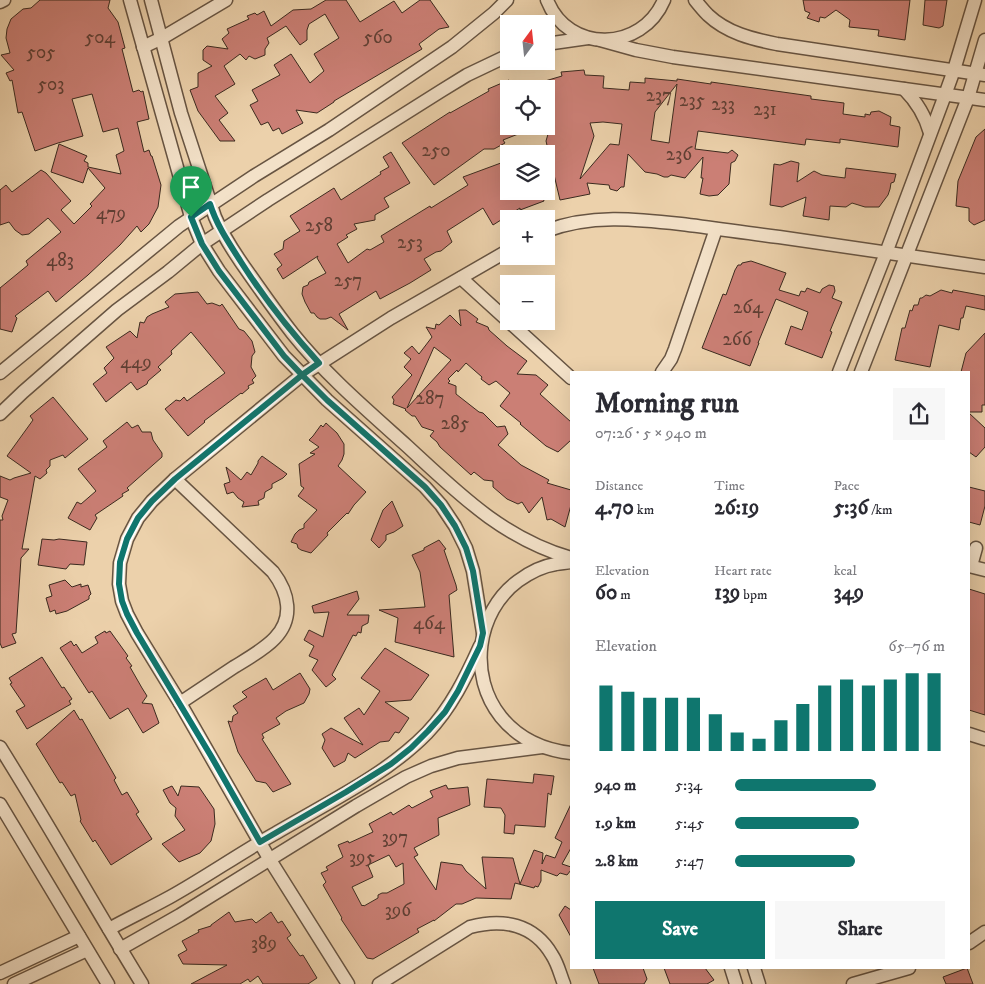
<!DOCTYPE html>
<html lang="en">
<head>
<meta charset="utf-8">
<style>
  body { margin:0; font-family:"IM FELL DW Pica",serif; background:#f7f7f7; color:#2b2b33; height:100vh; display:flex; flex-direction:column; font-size:19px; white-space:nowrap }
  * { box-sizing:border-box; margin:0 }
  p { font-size:16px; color:#7c7c81 }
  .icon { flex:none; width:28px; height:28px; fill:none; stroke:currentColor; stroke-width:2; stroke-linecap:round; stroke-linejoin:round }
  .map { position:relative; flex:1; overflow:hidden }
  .side { position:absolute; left:570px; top:371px; width:400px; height:598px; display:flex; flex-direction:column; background:#fff; border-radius:0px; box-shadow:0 5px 20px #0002 }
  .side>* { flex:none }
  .needle { width:32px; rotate:15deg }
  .fabs { position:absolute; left:500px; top:15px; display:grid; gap:10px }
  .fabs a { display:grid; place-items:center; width:55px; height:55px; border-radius:0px; background:#fff; box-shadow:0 5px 20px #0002; font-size:25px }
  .pin { position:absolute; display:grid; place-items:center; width:42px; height:42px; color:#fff; margin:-51px -21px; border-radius:50% 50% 50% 0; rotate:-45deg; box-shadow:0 0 5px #0007 }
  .pin .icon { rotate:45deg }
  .round { display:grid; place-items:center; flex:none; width:52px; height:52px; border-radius:0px; background:#f7f7f7 }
  .summary { display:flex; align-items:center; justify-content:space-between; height:85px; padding:0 25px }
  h1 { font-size:28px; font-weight:700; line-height:38px }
  .metrics { display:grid; grid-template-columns:repeat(3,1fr); gap:8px; height:85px; padding:5px 25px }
  .metrics div { display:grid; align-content:center }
  .metrics b { font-size:21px; font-weight:700 }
  .metrics small { font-size:14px; font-weight:400 }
  .metrics p { font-size:14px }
  .chart { height:140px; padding:10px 25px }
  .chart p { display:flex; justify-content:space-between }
  .chart svg { width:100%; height:90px; margin-top:5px; stroke:#0f766e; stroke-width:6 }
  .action { display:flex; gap:10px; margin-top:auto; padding:10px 25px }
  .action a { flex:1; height:58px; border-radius:0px; background:#0f766e; color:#fff; font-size:20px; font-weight:700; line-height:58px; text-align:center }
  .action a+a { background:#f7f7f7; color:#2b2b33 }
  ul { padding:0 25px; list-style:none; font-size:16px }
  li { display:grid; grid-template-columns:80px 60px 1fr; align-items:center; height:38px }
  li i { height:12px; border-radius:6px; background:#0f766e }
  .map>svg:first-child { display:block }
  .building { fill:#cb7f75; stroke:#3b2a1f; fill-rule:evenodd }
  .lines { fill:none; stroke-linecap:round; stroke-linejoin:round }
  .minor-casing { stroke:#675442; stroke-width:15 }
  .minor { stroke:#f3e1c8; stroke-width:12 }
  .route-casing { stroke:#fff; stroke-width:10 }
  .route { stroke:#0f766e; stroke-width:6 }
  .labels { text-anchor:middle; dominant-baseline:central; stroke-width:5; stroke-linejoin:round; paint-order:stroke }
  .number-label { font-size:19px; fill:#5f3f34 }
</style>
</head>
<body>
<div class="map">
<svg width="985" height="984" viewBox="0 0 985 984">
  <rect width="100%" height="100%" fill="#ecd1ab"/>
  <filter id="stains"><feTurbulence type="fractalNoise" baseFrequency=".004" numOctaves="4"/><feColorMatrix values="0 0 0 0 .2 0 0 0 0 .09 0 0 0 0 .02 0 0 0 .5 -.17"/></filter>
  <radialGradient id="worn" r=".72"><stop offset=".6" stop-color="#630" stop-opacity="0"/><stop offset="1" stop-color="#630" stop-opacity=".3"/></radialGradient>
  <!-- building -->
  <g class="building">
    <path d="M40 0H110L108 8 118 22 125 48 122 49 133 92 139 90 141 92 143 91 149 119 137 122 144 152 149 150 151 156H152L161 185 158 207 149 224 141 232 137 226 120 245 88 275 56 302 48 291 15 316 17 318 12 332 0 329V288L28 265 26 261 61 232 48 218 29 234 22 235 15 230 9 222 0 225V190L6 185 12 192 41 170 46 173 71 201 61 210 74 224 92 206 90 204 105 188 88 168 83 183 51 172 59 144 87 156 84 161 88 163V167L121 174 116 155 124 151 118 128 103 132 92 94 72 99 83 136 58 143 35 151 22 112 18 113 12 80 10 81 6 73 14 70 1 55 10 53 6 38 7 29 11 19 23 9 31 8Z"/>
    <path d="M326 0H346L360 22 394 1 402 13 420 0H430L449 27 439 29 419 44 422 49 334 101V102L317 113 296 110 303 123 282 134 279 128 273 131 268 122 261 125 250 105 258 101 252 90 280 75 274 65 291 54 310 83 324 71 314 54 339 38 325 14 309 24 307 30V40L300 45 286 26 267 38 269 43 265 49V55L255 59 249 56 246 60 240 54 224 66 235 84 215 96 228 113 219 120 235 141H220L198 111 190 90 198 87V73L212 66 203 60V50L207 46 228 49 222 39 229 33 227 29 249 19 247 16 255 13 257 15 264 11 271 26 293 10 311 9Z"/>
    <path d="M803 0H910L905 40 878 36 879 30 849 27 850 20 836 10 825 18 820 17 819 22 807 18 810 13 805 11Z"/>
    <path d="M925 0H947L943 26 939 28 923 25Z"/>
    <path d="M584 70 585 75 604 76 603 88 629 90 630 82 645 83V78L677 81V79L711 84V82L811 96V99L844 103 843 114 865 117V114L870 115 871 112 879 111 891 117 890 125 900 127 898 147 840 139V143L806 139 805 145 698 131 695 149 728 153 732 150 738 155 735 161 731 163 729 184 718 195 709 196 700 194 703 178H701L703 157 685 178 671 175 668 177H664L657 174 645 172 628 154 624 187H621L617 191 610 189 609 185 587 183 590 194 560 200 546 141 548 134 553 130 546 104V89H528V86L562 76 561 72ZM677 84 669 143 651 140 655 112ZM603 122 622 124 619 145 610 144 580 179 594 136 590 123Z"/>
    <path d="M509 80V126H536V127L503 140 505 143 494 149H484L434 185 402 143 450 112V113L489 91 488 89Z"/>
    <path d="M985 129V220L974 225 969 221V208L956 206 958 181 976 137Z"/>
    <path d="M391 152 410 183 384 198 389 207 375 215V220L354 224 357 229 346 235 348 237 337 244 348 263 367 249 370 250 384 242 381 236 430 206 431 208 468 185 463 177 509 160V191H541L544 201 520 210V208L493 225 483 208 447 231 452 242 441 251 436 252 424 259 431 270 410 283 380 299 376 291 339 314 348 330 331 317 326 319H320L317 317 314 313H311L305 302 302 294 303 287 308 285 309 282 326 273 317 258 318 256 283 279 277 269 282 265 274 254 283 249 284 241 300 231 290 216 334 188 341 200 381 174 380 172 389 167 383 157Z"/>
    <path d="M791 161 799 163 797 182 814 171 822 175 845 178 846 168 896 174 894 182 891 183 890 189 888 195 879 207H865L852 203 846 207 830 206 829 220 803 216 806 197 782 207 770 205 774 164 780 165Z"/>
    <path d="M751 261 786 273 779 290 799 296 801 291 805 292 807 288 820 293 822 289 829 285 834 286 835 291 832 298 842 302 830 331 832 332 822 358 785 344 791 326 802 330 808 312 776 299 758 343H759L750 366 702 348 723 294 726 295 735 270 738 265H741L742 263Z"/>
    <path d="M941 290 952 293 953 290 985 296V310L966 306 963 318H961L959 330 939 325 930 367 895 360 902 328H905L910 310 912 311 914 305H918L920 298H922L926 295 930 296Z"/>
    <path d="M198 292 207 304 212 303 220 306 222 304 239 329 244 331 252 341 255 352 252 356 251 367 256 376 252 380 254 383 248 386 249 388 242 394 241 393 204 421 205 422 188 436 165 409 176 400 180 401 184 397 187 401 225 373 191 332 171 351 172 354 158 367 161 370 148 381 147 384 137 390 131 382 106 402 93 384 107 373 104 368 114 358 106 347 130 331 137 338 140 322 144 323 147 317 152 314 169 307 165 302 175 294Z"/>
    <path d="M459 310H466L478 319 476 322 488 327 489 330 507 346 527 361 517 374 536 375 548 385 540 394 571 422V440L558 452 546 446 520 424 521 423 500 406 510 393 496 381 489 385 481 379 482 377 466 363 458 372 457 370 448 379 450 381 448 383 456 386V394L479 412 483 413 497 427 505 426 508 434 498 445 521 465 549 480 547 483 571 490V505L565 527 551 519 547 520 542 497 529 513 522 502 518 504 507 499 493 487V481L484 480 474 472 471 475 440 447 437 442 430 436 434 431 422 427 415 416H412L405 410 406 409 393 404 394 400 392 397 412 375 404 367 411 359 404 353 412 346 419 354 432 337 426 327 435 329 436 324 439 325 450 315 461 326ZM434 347 451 360 407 408 419 381Z"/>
    <path d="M985 333V405H982V412H969V372H961L966 353Z"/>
    <path d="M53 397 88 439 65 458 63 455 50 460V466L46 470 47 473 40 479 35 476 22 549H29L21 558 16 633 12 634 16 643 2 648 0 643V520H3L2 516 8 500 0 497V476L10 480 14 478 31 473 7 456 33 420 30 416Z"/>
    <path d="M969 413 985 428V447L976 457 969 452Z"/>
    <path d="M127 422 132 428 138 425 142 432H151L153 440 162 453V457L127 488 129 490 122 494 123 496 95 515 97 518 90 530 68 518 77 502 81 504 96 491 78 469 107 447 103 441Z"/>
    <path d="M326 423 337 433 344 444V454L342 460 338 466 366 492 354 505 348 514 347 513 327 533 328 535 311 553 301 550 298 548 297 544 291 542 295 534 299 530 304 528V524L317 510 298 496 304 488 301 486 299 464 315 454 310 453 319 447 309 440 313 436 321 425 323 427Z"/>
    <path d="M262 456 287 474 283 478 272 484V488L265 492 264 498 258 501 259 505 242 507 244 502 238 498 233 492 227 494 224 484 230 482 226 467 241 480 247 472 251 475 258 463V461Z"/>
    <path d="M969 487 985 491V506L980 525 969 522Z"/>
    <path d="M392 501 403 526 394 532 386 535V540L379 548 371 540 383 510Z"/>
    <path d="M42 539 54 540 59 539 87 542 84 565 70 564 66 569 38 565Z"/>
    <path d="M439 540 446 549 444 550 456 585 457 590 449 595 454 657 395 642 398 618 379 610 425 607 420 572 412 555 424 550V548Z"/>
    <path d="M65 580 72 587 81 584V587L88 585 91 594 89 596V599L67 611 56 614 55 610 50 612 46 598 52 596 49 585Z"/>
    <path d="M969 589 985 594V715L969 710Z"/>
    <path d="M357 591 359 599 347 615H369L368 623 362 626 361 633 358 632 356 636 353 635 332 675 336 679 326 687 312 670 318 660 309 656 314 646 304 640 309 630 323 637 329 612 314 613 312 606Z"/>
    <path d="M105 631 106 633 110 631 128 656 126 658 132 666 130 667 142 688 147 696 142 703 152 704 159 723 143 733 128 708 110 719 92 691 89 693 60 648 71 641 74 646 76 644 82 653 98 643 95 637Z"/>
    <path d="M385 648 429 675 411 700 385 702 409 718 399 733 395 732 389 741 380 742 355 758 348 753 345 761 334 767 322 748 325 740 322 734 331 728 363 745 344 718 359 708 364 715 380 691 361 678Z"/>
    <path d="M42 657 62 688 64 687 72 699 69 701 71 704 27 729 16 711 25 706 10 684 12 683 9 678Z"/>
    <path d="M300 673 310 689 309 694 304 703 286 711 276 718 280 724 262 734 264 738 262 739 291 784 273 792 266 783 256 781 238 752 228 721 232 722 233 716 238 713 233 706 247 697 242 692 266 678 273 690Z"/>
    <path d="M74 710 80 720 82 719 104 757 116 778 114 780 122 795 127 792 139 812 136 814 152 839 111 865 95 840 93 842 80 821 81 820 75 794 71 796 62 782 60 783 36 744Z"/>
    <path d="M534 774 554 776 551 795 548 793 545 827 515 825 514 834 504 833 505 815 501 808 484 807 487 779 533 783Z"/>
    <path d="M446 785 448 789 468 787 470 805 438 818 439 835 414 848 418 855 414 857 436 890 441 862 462 865 466 871 486 889 482 857 513 858 520 884 534 850 543 853 542 864 546 855 555 858 562 842 555 838 571 804V848L562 864 571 867V870L567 875 560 873 557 876 541 870V881L538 887 535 886 534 888 515 883 511 899 476 898 462 904H456L434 921V920L417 929 419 932 373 959 367 958 341 919 342 918 323 885 326 882 321 873 328 870 326 867 343 857 338 845 348 841 349 843 373 832 369 824 391 812 393 815 409 805 412 808 433 797 430 791ZM389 855 396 867 403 863 404 884 387 893H382L378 895V898L364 906 363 905 362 906 352 887 373 877 368 865Z"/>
    <path d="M172 786 178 796 181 786 199 787 214 809 215 824 211 841 200 853 179 862 162 844 185 830 175 816 176 808 170 803 163 790Z"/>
    <path d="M565 906 571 910V937L559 915Z"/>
    <path d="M229 912 235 922 252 919 256 923 271 912 278 923 282 921 291 935 287 938 300 956 303 955 317 978 308 984H263L258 976 250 982 248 979 240 984H191L227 965 183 964 178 955 187 950 182 941 199 932 198 930 211 926V925Z"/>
    <path d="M593 968H643L647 979 644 984H599Z"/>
    <path d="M664 968H705L714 980 707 984H670Z"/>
    <path d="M967 968 973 984H946L943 977Z"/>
  </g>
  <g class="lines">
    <!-- minor casing -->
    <g class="minor-casing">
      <g id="minor">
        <path d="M130 0 191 217 202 244 219 271 284 356 327 400 425 487 441 505 455 526 466 548 473 571 483 633"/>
        <path d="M151 0 181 113 215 217C224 238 237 257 250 275 264 295 278 315 293 334 326 375 367 410 407 446 458 493 502 538 571 558"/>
        <path d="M547 0C568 54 642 52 664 0"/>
        <path d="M695 0C699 5 703 10 708 15 727 33 752 39 777 44L985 75"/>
        <path d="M0 2 4 0"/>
        <path d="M600 40 636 50 673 57 985 100"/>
        <path d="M546 44 588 38"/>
        <path d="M143 47 162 38 226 0"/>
        <path d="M904 89C917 102 925 115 930 133"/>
        <path d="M546 231C590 214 636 219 681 224 714 228 746 233 779 237 847 247 916 257 985 267"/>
        <path d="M461 278 571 378"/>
        <path d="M662 372 671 359 675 349 716 229"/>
        <path d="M839 372 886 253 945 95 954 70 975 0"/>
        <path d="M861 372 968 98 985 40"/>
        <path d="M0 373 179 226 254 176 329 130 452 47 494 13 507 0"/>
        <path d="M0 414 23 392 117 310 168 272 202 244 268 200 441 91 467 75 509 55"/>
        <path d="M175 479 273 572C289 593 294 618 275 638 265 649 247 659 234 667 216 679 198 691 180 703"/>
        <path d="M571 562C566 563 561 563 556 564 542 566 529 573 518 581 476 612 468 676 501 717 519 739 545 750 571 753"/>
        <path d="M969 566 985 570"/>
        <path d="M971 566 976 548"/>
        <path d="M969 734 985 739"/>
        <path d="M0 747C49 825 94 906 142 984"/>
        <path d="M0 804 108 984"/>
        <path d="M109 929C129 918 150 908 170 897 206 877 240 853 276 833 327 803 386 775 427 733 451 708 466 677 480 646"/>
        <path d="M969 943 985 932"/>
        <path d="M120 949 180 915 356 806 406 777 431 766 458 758 542 747"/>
        <path d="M731 968 736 984"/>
        <path d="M754 968 759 984"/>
        <path d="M0 973 79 936"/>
        <path d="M14 984 87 950"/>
        <path d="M348 984 270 860 180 703 137 633 127 614 122 601 119 584 120 563 127 539 138 518 152 501 175 479 302 375 391 318 509 250"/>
        <path d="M379 984 470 927C503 918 534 924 552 955 558 964 560 974 564 984"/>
        <path d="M853 984 909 968"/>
      </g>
    </g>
    <!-- minor -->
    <use href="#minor" class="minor"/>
  </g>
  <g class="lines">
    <!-- route casing -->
    <g class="route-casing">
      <path id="route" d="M191 217 202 244 219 271 284 356 302 375 175 479 152 501 138 518 127 539 120 562 119 584 122 601 127 614 137 633 211 756 260 842 346 792 391 764 411 748 428 731 445 712 458 691 480 646 483 633 473 571 466 548 455 526 441 505 425 487 327 400 302 375 319 363C290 331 264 298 241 262 229 243 217 226 210 204L191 217"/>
    </g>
    <!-- route -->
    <use href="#route" class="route"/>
  </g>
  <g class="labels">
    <!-- number labels -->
    <g class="number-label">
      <text x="100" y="37">504</text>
      <text x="378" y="37">560</text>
      <text x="41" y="52">505</text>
      <text x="51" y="84">503</text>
      <text x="659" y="95">237</text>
      <text x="692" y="100">235</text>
      <text x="723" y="104">233</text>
      <text x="765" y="109">231</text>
      <text x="436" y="150">250</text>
      <text x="679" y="154">236</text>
      <text x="111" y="213">479</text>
      <text x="319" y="225">258</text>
      <text x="410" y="242">253</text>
      <text x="60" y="260">483</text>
      <text x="348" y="280">257</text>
      <text x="748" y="307">264</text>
      <text x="737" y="339">266</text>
      <text x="136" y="362">449</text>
      <text x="430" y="398">287</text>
      <text x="455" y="423">285</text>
      <text x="429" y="623">464</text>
      <text x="395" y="837">397</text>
      <text x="362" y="857">395</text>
      <text x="398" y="910">396</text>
      <text x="264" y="943">389</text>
    </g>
  </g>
  <rect width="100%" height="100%" filter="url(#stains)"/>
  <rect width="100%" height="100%" fill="url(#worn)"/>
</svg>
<div class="fabs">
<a><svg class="needle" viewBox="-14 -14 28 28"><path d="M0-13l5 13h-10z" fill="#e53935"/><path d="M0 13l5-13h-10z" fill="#7c7c81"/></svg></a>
<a><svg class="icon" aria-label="locate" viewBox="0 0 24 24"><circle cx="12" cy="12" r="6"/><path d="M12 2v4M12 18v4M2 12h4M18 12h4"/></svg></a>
<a><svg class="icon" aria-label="layers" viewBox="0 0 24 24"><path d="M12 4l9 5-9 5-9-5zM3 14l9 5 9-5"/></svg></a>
<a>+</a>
<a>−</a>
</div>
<div class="pin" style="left:191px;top:217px;background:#1e9e55"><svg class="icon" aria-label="arrive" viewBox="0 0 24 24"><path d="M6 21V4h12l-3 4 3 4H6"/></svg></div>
<section class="side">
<div class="summary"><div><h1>Morning run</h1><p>07:26 · 5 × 940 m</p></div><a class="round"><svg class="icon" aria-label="share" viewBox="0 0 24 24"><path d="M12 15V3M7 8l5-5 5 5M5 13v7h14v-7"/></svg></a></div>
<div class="metrics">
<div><p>Distance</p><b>4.70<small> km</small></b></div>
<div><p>Time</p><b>26:19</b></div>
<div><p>Pace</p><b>5:36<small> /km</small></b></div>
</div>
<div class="metrics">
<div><p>Elevation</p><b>60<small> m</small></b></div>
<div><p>Heart rate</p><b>139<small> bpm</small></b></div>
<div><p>kcal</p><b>349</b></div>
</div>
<div class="chart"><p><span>Elevation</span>65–76 m</p>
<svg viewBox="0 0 160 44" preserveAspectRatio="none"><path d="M5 44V12M15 44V15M25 44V18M35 44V18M45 44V18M55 44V26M65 44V35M75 44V38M85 44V29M95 44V21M105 44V12M115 44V9M125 44V12M135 44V9M145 44V6M155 44V6"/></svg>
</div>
<ul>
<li><b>940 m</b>5:34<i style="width:67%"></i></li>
<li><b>1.9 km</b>5:45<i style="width:59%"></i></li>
<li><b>2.8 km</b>5:47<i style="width:57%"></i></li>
</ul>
<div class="action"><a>Save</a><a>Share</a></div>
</section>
</div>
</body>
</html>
